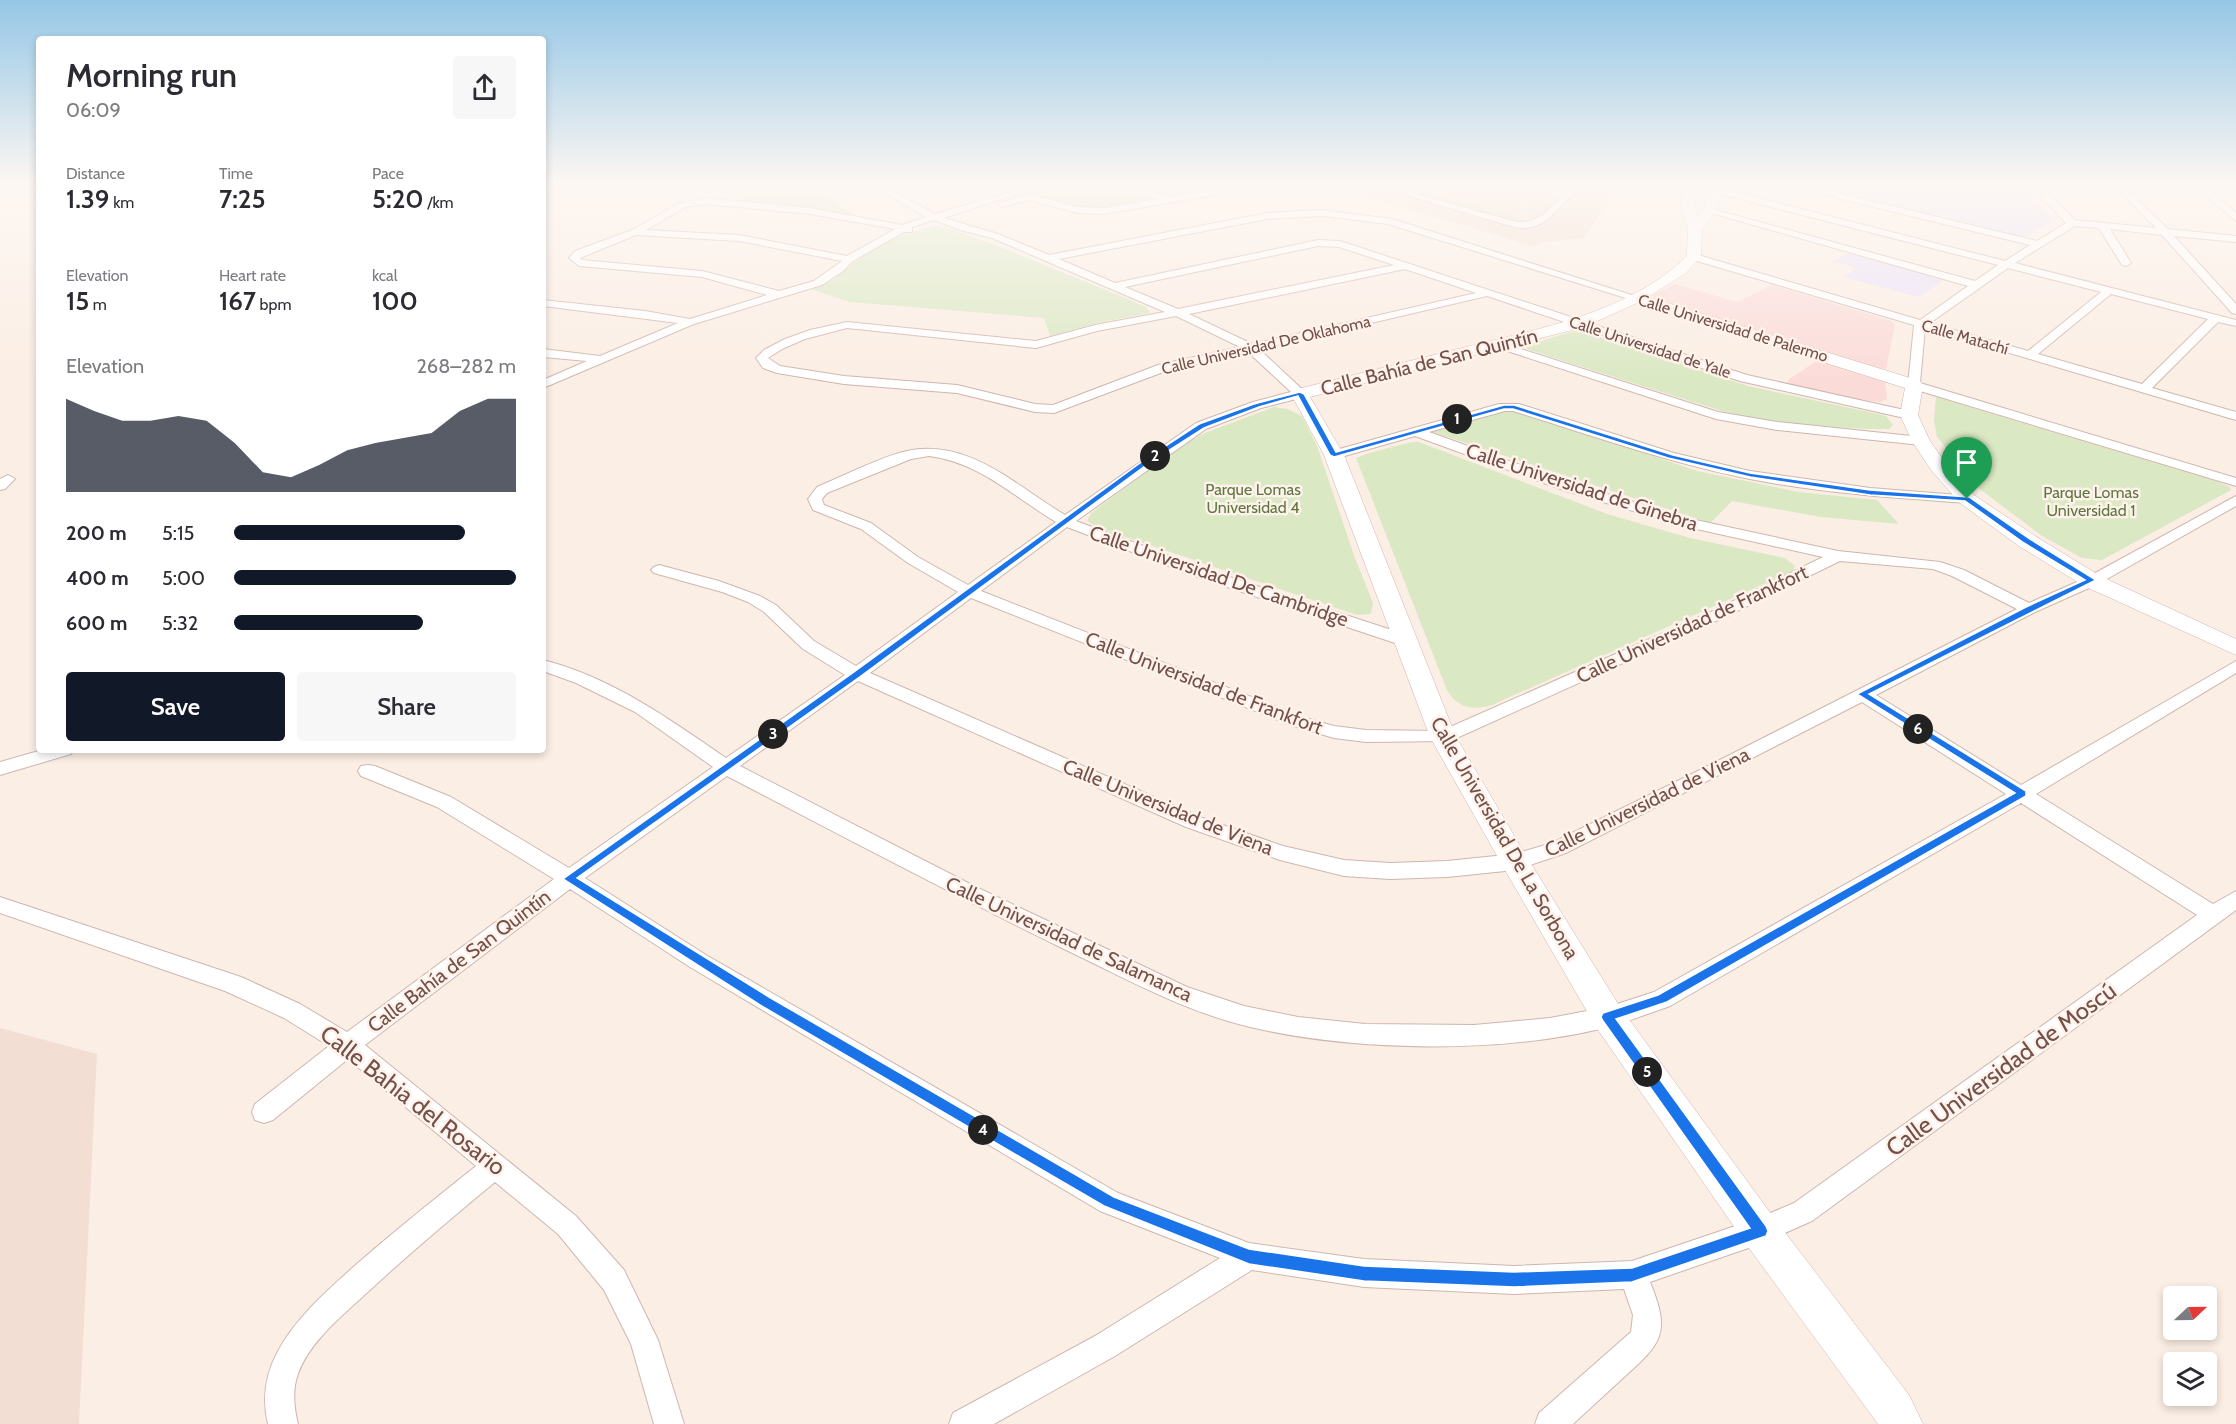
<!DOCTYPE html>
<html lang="en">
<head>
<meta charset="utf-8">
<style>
  body { margin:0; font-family:Cabin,sans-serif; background:#f7f7f7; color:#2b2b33; height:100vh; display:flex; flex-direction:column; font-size:22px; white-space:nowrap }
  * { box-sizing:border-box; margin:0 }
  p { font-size:20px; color:#7c7c81 }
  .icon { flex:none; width:33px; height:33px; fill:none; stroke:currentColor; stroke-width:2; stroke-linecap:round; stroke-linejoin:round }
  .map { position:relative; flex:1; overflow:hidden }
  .panel { position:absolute; left:36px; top:36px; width:510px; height:717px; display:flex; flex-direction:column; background:#fff; border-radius:6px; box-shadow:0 3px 9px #0003 }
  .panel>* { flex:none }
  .needle { width:39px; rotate:68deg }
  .tools { position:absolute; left:2163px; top:1286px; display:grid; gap:12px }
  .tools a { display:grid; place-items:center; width:54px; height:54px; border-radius:6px; background:#fff; box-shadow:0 3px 9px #0003; font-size:30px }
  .pin { position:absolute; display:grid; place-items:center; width:51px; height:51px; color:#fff; margin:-62px -26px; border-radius:50% 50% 50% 0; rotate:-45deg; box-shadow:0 0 6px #0007 }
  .pin .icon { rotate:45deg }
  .km { position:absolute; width:30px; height:30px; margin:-15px; border-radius:50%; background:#222; color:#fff; font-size:16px; line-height:30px; text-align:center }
  .round { display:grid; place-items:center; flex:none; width:63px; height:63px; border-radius:6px; background:#f7f7f7 }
  .summary { display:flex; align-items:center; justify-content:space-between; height:102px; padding:0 30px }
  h1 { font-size:33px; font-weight:600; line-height:45px }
  .metrics { display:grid; grid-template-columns:repeat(3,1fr); gap:9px; height:102px; padding:6px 30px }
  .metrics div { display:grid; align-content:center }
  .metrics b { font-size:26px; font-weight:600 }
  .metrics small { font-size:16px; font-weight:400 }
  .metrics p { font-size:16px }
  .chart { height:168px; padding:12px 30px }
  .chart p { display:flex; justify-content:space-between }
  .chart svg { width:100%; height:108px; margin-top:6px; fill:#111827; opacity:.7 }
  .primary-button { display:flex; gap:12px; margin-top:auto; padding:12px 30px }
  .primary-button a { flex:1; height:69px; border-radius:6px; background:#111827; color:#fff; font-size:24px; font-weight:600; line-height:69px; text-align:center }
  .primary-button a+a { background:#f7f7f7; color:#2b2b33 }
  ul { padding:0 30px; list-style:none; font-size:20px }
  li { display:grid; grid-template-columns:96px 72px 1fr; align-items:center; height:45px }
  li i { height:15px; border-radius:8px; background:#111827 }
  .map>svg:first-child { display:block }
  .residential { fill:#f3ded3 }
  .commercial { fill:#fbdbd8 }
  .education { fill:#ebe1f8 }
  .green { fill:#dae8c3 }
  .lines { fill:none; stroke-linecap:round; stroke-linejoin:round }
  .street-casing { stroke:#ceb6ae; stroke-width:2 }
  .secondary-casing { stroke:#d1b4ab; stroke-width:1 }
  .street { fill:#fff; fill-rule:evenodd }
  .secondary { fill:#fff; fill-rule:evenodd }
  .route { fill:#1a73e8; stroke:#fff; stroke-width:1.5; fill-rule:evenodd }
  .labels { text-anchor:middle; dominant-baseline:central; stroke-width:5; stroke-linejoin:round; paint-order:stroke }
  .far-street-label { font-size:16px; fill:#73514a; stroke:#fef2ea }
  .far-park-label { font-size:16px; fill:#5e7842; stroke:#fef2ea }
  .street-label { font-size:20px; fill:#73514a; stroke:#fef2ea }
  .near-street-label { font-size:24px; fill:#73514a; stroke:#fef2ea }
</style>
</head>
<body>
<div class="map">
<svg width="2236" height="1424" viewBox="0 0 2236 1424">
  <rect width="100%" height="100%" fill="#fbeee4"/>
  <!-- residential -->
  <g class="residential">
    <path d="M1322 184H1587L1618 189 1584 238 1543 242 1533 246Z"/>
    <path d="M0 1028 97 1054 79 1424H0Z"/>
  </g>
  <!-- commercial -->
  <g class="commercial">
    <path d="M1675 284 1737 302 1772 285 1892 321 1895 325 1886 369 1871 366 1655 300 1653 295Z"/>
    <path d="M1818 360 1885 380 1887 399 1880 402 1857 399 1789 385 1788 380Z"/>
  </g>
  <!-- education -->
  <g class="education">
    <path d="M1804 184H2023L2054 221 2023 237Z"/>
    <path d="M1848 254 1945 279 1919 297 1843 277 1857 268 1832 261Z"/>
  </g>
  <!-- green -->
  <g class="green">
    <path d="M797 184 832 200 853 214 738 200C759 195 776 184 797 184Z"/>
    <path d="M1001 184H1108L1149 200 1096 211 1028 194Z"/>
    <path d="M1376 184H1396L1527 220 1526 223H1515Z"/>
    <path d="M937 225 995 245 1123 297 1146 307 1150 313 1097 323 1050 336 1044 318 849 302 811 289 833 280 873 248 900 236Z"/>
    <path d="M1574 331 1587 333 1748 386 1878 414 1886 416 1893 425 1889 429H1865L1805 425 1758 419 1722 411 1526 349 1528 345Z"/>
    <path d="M1936 397 2216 481 2230 487 2231 490 2102 560 2082 558 2042 536 1980 489 1937 437 1934 420Z"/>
    <path d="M1274 407 1287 409 1302 416 1317 446 1355 558 1373 603 1371 614 1357 615 1099 528 1087 521 1091 513 1184 444 1205 433Z"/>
    <path d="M1505 410 1522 411 1697 471 1799 492 1877 500 1899 524 1821 517 1732 501 1710 523 1429 431Z"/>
    <path d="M1412 442H1419L1607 514 1690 538 1785 558 1795 566 1793 571 1492 705C1473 711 1457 708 1447 690L1356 458 1369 453Z"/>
  </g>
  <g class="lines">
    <!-- street casing -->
    <g class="street-casing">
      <g id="street">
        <path d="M870 184H880L935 214 1007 193 990 184H1001L1020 193 944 218 998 234 1049 255 1267 213 1322 210 1392 219 1641 298 1640 300H1632L1388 224 1322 216 1267 219 1059 259 1115 283 1318 240 1340 241 1747 375 1909 411 1915 415 1909 419 1740 381 1487 296 1259 349 1304 391 1306 394 1304 397 1261 408 1206 429 1076 521 1208 570 1410 636 1412 640 1410 644H1398L1197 577 1067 527 981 591 1305 718 1334 726 1366 730 1441 731 1713 611 1823 557 1683 526 1563 490 1415 436 1334 459 1327 455 1329 452 1499 404H1519L1674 453 1750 471 1870 488 1972 496 1974 499 1972 502 1967 503C1894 498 1821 493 1750 479 1669 463 1591 435 1513 411H1505L1429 432 1573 484 1691 519 1838 551 1940 562 1964 570 2029 603 2086 578 2236 496V506L2098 584 2035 612 1876 695 2021 785 2236 661V673L2036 794 2213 904 2236 891V910L1812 1221 1760 1244 1650 1282C1671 1333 1662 1343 1624 1377 1607 1393 1590 1408 1573 1424H1535L1539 1413 1631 1332 1633 1315 1624 1289 1514 1294 1364 1287 1252 1270 1115 1356 994 1424H949L953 1413 1095 1336 1220 1258 1100 1211 690 967 570 889 365 1045 576 1216 624 1270 658 1340 684 1424H654L631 1344 604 1290 558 1234 495 1182C449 1220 403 1259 359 1300 337 1320 308 1345 298 1374 292 1390 294 1408 298 1424H268C262 1399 265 1376 277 1353 296 1317 329 1289 359 1262 397 1229 437 1197 476 1166L348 1059 273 1120 264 1123 255 1120 252 1112 255 1104 329 1046 284 1018 225 991 0 913V897L241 977 300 1004 347 1032 554 879 437 807 361 776 358 771 361 766 368 765 375 766 451 797 569 868 713 767 635 712 576 683 543 671V660C611 677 669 719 726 758L845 675 803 649 764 612 748 602 722 592 654 573 651 570 654 567 659 565 719 581 760 596 776 605 814 641 856 666 958 592 908 563 861 529 813 510 808 499 817 487C844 476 880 457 907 451 969 438 1016 486 1065 515L1196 423 1253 402 1291 392 1248 352 1166 371 1054 413 1035 412 957 393 844 384 777 373 763 368 756 358 764 350 785 339 810 330 847 322 1036 341 1095 325 1165 312 992 238 960 230 934 220 912 227V232H904L853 261 842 272 822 285 694 324 543 388V380L587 361 543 357V349L600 356 678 323 543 306V300L645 311 690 319 767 295 702 277 579 266 569 258 575 251 632 230 680 203 705 198 810 208 902 225 926 217ZM705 204 810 214 895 229 847 256 739 235 646 230 686 207ZM636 235 739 241 842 261 814 281 779 291 702 271 582 260 580 258ZM1318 246 1339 247 1394 265 1178 309 1125 287ZM1405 269 1476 293 1252 344 1189 314ZM1176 316 1240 347 1158 365 1053 405 1035 404 957 385 844 376 780 366 768 358 782 349 805 339 847 328 1036 348 1097 331ZM929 456C979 462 1014 497 1056 522L968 585 918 557 871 523 824 505 822 499 827 493 911 459ZM1840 561 1933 569 1952 576 2017 609 1712 764 1552 843 1515 854 1447 861 1390 863 1344 860 1283 846 1200 817 870 673 971 598 1293 726 1334 738 1366 742 1450 741 1725 617ZM858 681 1186 827 1280 860 1344 876 1390 879 1447 877 1515 870 1566 853 1862 702 2006 794 1654 992 1608 1007 1550 1018 1474 1025 1365 1024 1298 1017 1244 1006 1187 987 974 886 740 766ZM727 776C838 834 948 892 1060 947 1121 976 1181 1010 1246 1026 1351 1052 1503 1054 1608 1027 1629 1021 1650 1013 1670 1006L2021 803 2197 915 1794 1203 1756 1219 1632 1261 1514 1266 1364 1259 1249 1243 1118 1193 706 955 585 878Z"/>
        <path d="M1116 184H1128L1168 197 1242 184H1252L1242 190 1105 214 1077 213 1029 200 1002 207 997 204 1029 194 1077 207 1105 208 1156 199Z"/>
        <path d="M1368 184H1381L1517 222C1538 223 1547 212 1560 198L1513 184H1526L1564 193 1575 184H1584C1579 190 1573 195 1567 200 1550 217 1540 232 1514 227Z"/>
        <path d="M1787 184H1801L2037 241 2066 223 2030 184H2039L2075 220 2156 228 2112 184H2121L2168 229 2236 236V242L2174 236 2236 304V314L2232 313 2162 235 2110 229 2131 263 2126 266 2122 265 2099 228 2075 226 2015 263 2236 320V326L2218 322 2152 388 2236 412V420L1925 328 1920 383 2236 478V486L1910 388 1908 385 1914 325 1690 259V255H1698L1920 320 1968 286 1704 211 1712 209 1975 281 1998 265 1712 192 1711 190 1715 187 2005 261 2030 245 1788 186ZM2008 268 2101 292 2028 351 1930 323ZM2111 294 2208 319 2142 384 2038 354Z"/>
        <path d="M2192 184H2236V190L2205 187 2236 213V221Z"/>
        <path d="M1499 342 1718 412 1777 422 1921 437 1928 441 1921 445 1777 430 1716 419 1495 347V343Z"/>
        <path d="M8 475 15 479 5 489 0 490V479Z"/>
        <path d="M42 750H73L71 754 0 775V762Z"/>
      </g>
    </g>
    <!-- secondary casing -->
    <g class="secondary-casing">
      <path id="secondary" d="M1685 184H1697L1695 208 1698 216 1703 210 1713 184H1725L1716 211 1702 228 1701 257 1686 273 1648 297 1920 381 1923 385 1918 415 1930 441 1945 462 1974 495 2035 536 2100 576 2236 639V655L2084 586 2019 546 1960 503 1931 470 1912 441 1900 415 1905 388 1637 303 1584 327 1310 397 1344 455 1456 737 1525 854 1620 1007 1774 1218 1909 1395 1923 1424H1878L1746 1244 1596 1027 1505 870 1430 737 1324 455 1291 394 1294 390C1350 376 1406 362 1462 348 1538 329 1629 313 1687 256L1688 228 1681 208Z"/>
    </g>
    <!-- street -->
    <use href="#street" class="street"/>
    <!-- secondary -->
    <use href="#secondary" class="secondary"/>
  </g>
  <!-- sky -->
  <linearGradient id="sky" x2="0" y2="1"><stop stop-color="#95c7e6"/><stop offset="0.48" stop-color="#fdf7f3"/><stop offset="1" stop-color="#fdf7f3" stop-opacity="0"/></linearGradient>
  <rect width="2236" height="383" fill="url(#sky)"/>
  <!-- route -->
  <path class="route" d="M1300 392 1304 394 1336 452 1504 405H1514L1673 455 1750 473 1870 490 1969 497 2030 539 2096 580 1869 694 2026 791V796L1667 1002 1616 1019 1766 1226 1768 1231 1766 1236 1632 1282 1514 1287 1364 1281 1249 1264 1104 1206 760 1005 563 879 854 672 1144 460 1199 424 1254 404ZM1298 396 1330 455 1334 457 1504 409H1513L1668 458 1750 477 1870 495 1965 501 2024 543 2085 580 2026 607 1857 694 2015 793 1658 995 1603 1013 1601 1017 1603 1021 1750 1228 1632 1268 1514 1272 1364 1266 1249 1249 1114 1197 769 997 577 878 861 676 1149 463 1204 428 1259 407Z"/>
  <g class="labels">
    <!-- far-street labels -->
    <g class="far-street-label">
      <text transform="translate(1733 328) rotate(17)">Calle Universidad de Palermo</text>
      <text transform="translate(1965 337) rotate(16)">Calle Matachí</text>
      <text transform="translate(1266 345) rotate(-13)">Calle Universidad De Oklahoma</text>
      <text transform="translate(1650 347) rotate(18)">Calle Universidad de Yale</text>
    </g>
    <!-- far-park labels -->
    <g class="far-park-label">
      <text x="1253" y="489">Parque Lomas<tspan x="1253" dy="18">Universidad 4</tspan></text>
      <text x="2091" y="492">Parque Lomas<tspan x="2091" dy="18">Universidad 1</tspan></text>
    </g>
    <!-- street labels -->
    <g class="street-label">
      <text transform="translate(1429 362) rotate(-14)">Calle Bahía de San Quintín</text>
      <text transform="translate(1582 487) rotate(18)">Calle Universidad de Ginebra</text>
      <text transform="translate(1219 576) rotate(19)">Calle Universidad De Cambridge</text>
      <text transform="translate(1692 624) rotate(-25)">Calle Universidad de Frankfort</text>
      <text transform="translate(1204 683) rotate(21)">Calle Universidad de Frankfort</text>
      <text transform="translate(1647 802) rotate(-26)">Calle Universidad de Viena</text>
      <text transform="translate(1168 807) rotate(22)">Calle Universidad de Viena</text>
      <text transform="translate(1505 838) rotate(60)">Calle Universidad De La Sorbona</text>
      <text transform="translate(1069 939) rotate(25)">Calle Universidad de Salamanca</text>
      <text transform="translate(459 961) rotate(-37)">Calle Bahía de San Quintín</text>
    </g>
    <!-- near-street labels -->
    <g class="near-street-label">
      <text transform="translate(2001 1069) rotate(-36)">Calle Universidad de Moscú</text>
      <text transform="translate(413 1100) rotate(38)">Calle Bahia del Rosario</text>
    </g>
  </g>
</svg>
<div class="tools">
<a><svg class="needle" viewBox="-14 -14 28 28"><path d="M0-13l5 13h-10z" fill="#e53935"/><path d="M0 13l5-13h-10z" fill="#7c7c81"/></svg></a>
<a><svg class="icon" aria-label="layers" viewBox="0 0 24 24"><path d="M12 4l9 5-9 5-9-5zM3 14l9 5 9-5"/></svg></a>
</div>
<div class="pin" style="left:1967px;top:499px;background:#1e9e55"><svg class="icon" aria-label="arrive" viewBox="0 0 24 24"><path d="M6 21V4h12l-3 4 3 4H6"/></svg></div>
<b class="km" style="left:1457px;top:419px">1</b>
<b class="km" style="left:1155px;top:456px">2</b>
<b class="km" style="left:773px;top:734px">3</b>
<b class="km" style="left:983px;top:1130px">4</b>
<b class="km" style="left:1647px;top:1072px">5</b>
<b class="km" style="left:1918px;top:729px">6</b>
<section class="panel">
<div class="summary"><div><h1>Morning run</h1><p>06:09</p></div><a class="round"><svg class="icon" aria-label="share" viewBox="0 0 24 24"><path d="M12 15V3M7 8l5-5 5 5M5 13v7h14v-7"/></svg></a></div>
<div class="metrics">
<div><p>Distance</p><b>1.39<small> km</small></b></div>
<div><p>Time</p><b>7:25</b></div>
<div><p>Pace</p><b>5:20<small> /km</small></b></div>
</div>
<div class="metrics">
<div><p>Elevation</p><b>15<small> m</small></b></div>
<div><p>Heart rate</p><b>167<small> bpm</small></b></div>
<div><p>kcal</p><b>100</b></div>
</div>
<div class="chart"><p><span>Elevation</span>268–282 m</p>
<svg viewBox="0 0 160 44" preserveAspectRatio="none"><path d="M0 44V6L10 11L20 15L30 15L40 13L50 15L60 24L70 36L80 38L90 33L100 27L110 24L120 22L130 20L140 11L150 6L160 6V44z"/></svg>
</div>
<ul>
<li><b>200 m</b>5:15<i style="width:82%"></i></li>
<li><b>400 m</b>5:00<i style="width:100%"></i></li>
<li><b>600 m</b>5:32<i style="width:67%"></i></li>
</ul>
<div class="primary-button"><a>Save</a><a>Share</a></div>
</section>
</div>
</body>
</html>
